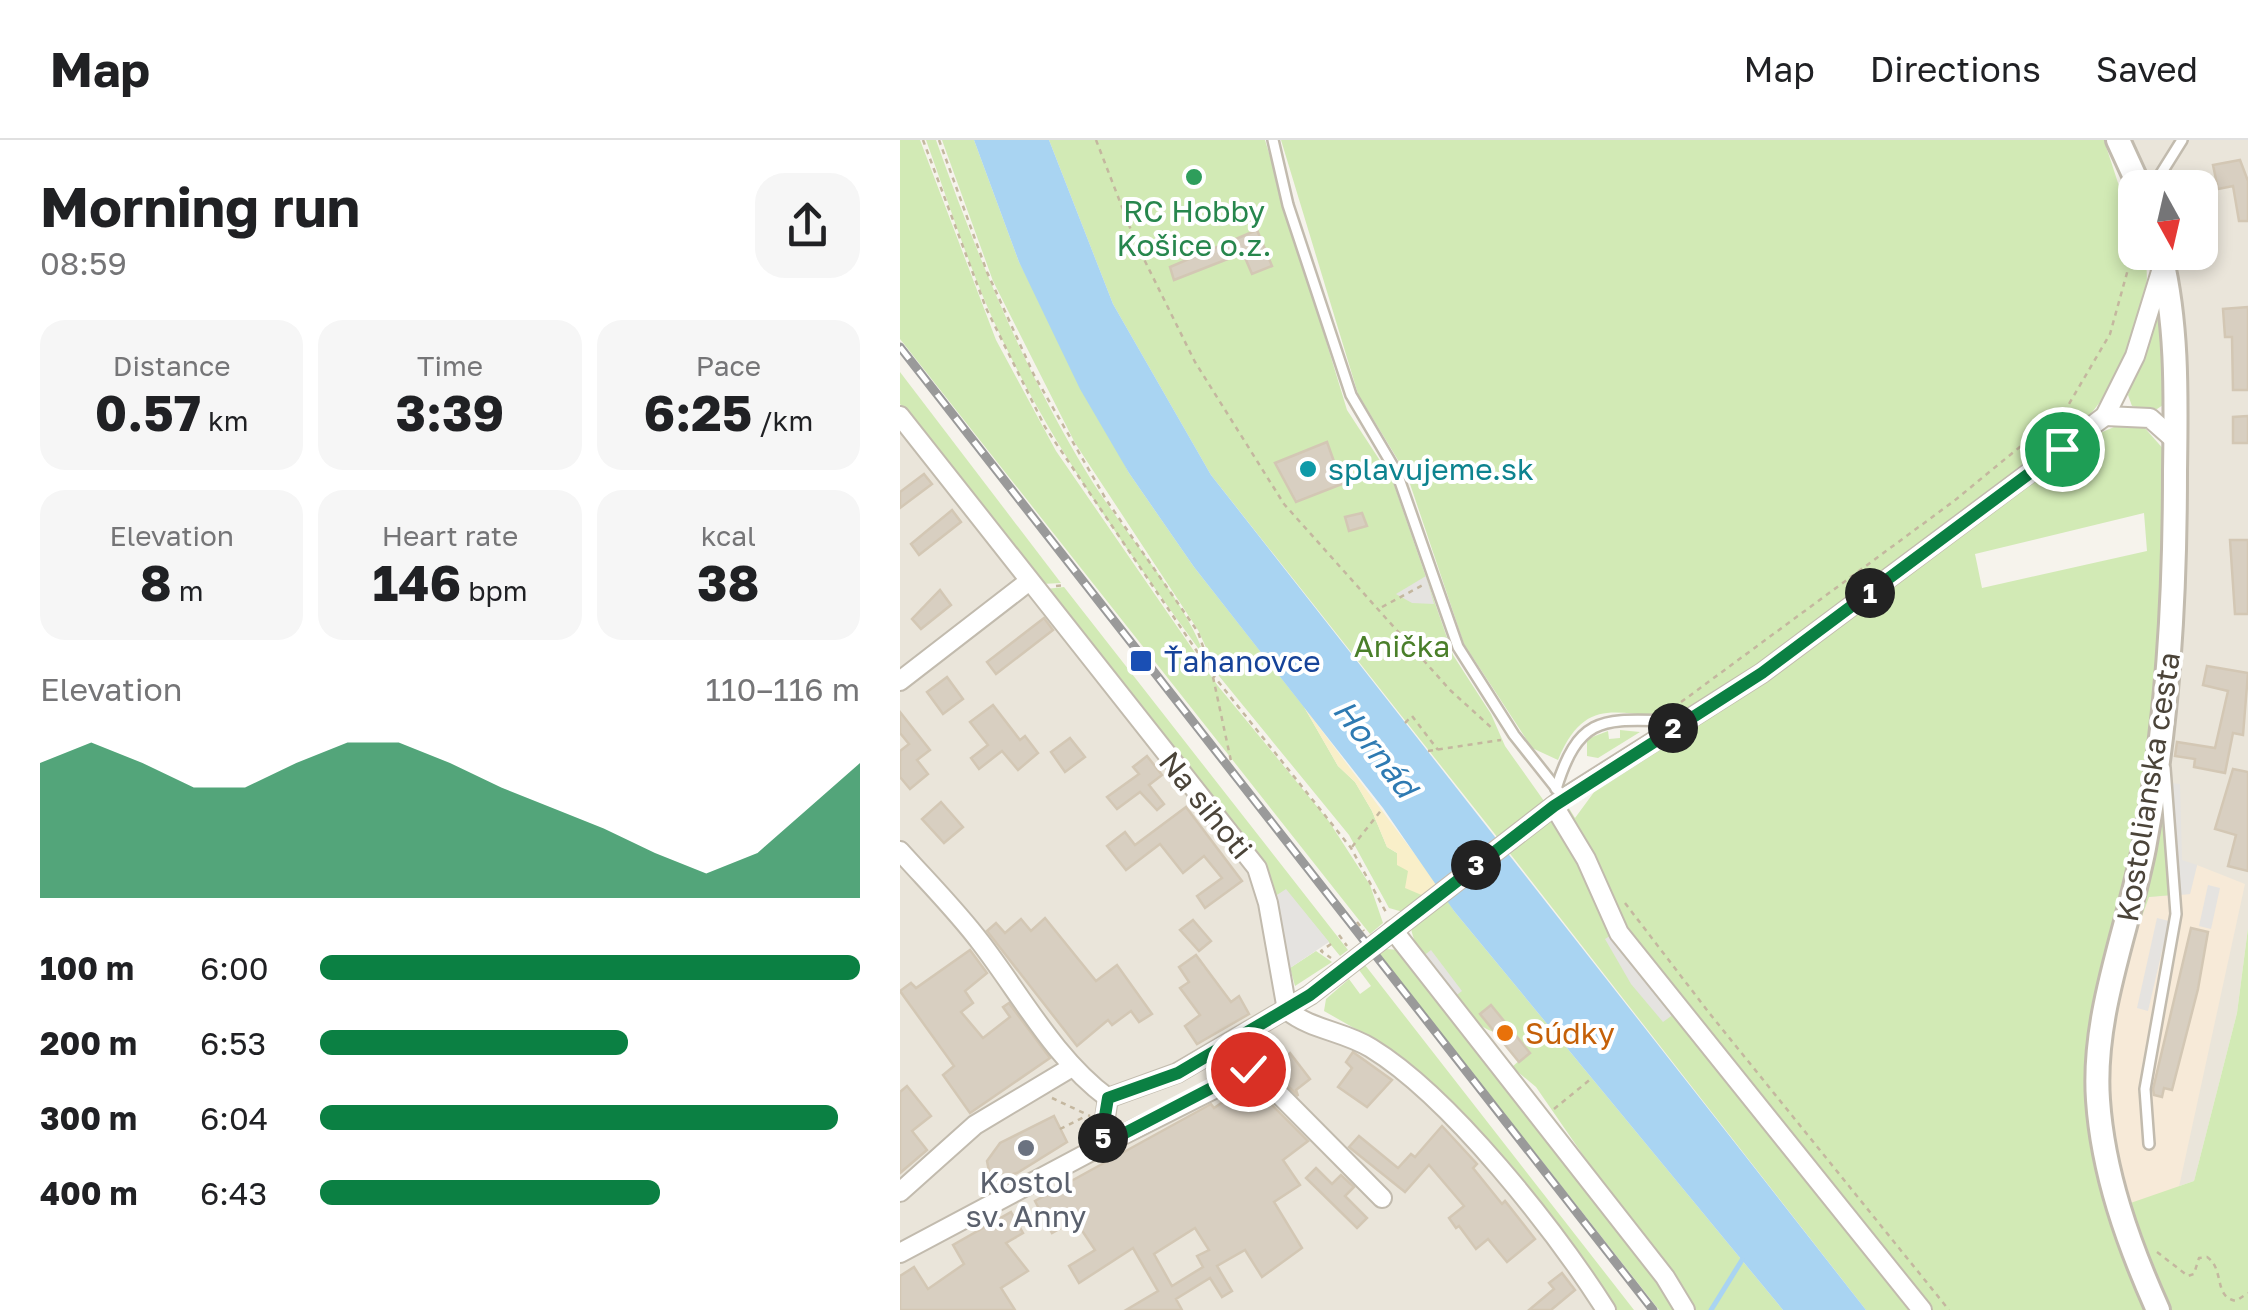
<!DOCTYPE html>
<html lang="en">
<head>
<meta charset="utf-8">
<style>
  body { margin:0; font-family:"Golos Text",sans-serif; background:#f6f6f6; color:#202124; height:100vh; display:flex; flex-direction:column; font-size:38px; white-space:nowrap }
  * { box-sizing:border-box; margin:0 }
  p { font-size:32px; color:#757577 }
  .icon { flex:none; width:55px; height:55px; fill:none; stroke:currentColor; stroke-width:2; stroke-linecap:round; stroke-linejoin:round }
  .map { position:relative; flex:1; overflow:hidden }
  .sheet { display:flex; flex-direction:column; background:#fff; width:900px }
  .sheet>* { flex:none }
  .needle { width:65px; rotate:172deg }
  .controls { position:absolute; left:1218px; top:30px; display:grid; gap:20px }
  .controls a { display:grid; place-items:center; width:100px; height:100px; border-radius:20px; background:#fff; box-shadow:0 5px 15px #0003; font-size:50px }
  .pin { position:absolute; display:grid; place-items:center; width:85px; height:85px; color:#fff; margin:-42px; border:5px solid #fff; border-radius:50%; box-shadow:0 2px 10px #0007 }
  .km { position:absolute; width:50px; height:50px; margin:-25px; border-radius:50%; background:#222; color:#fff; font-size:28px; line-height:50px; text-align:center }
  .round { display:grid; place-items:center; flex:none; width:105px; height:105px; border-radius:30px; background:#f6f6f6 }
  .overview { display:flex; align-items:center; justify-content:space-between; height:170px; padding:0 40px }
  h1 { font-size:55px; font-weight:700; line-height:75px }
  .stats { display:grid; grid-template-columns:repeat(3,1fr); gap:15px; height:170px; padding:10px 40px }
  .stats div { display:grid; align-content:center; border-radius:25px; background:#f6f6f6; text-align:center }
  .stats b { font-size:50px; font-weight:700 }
  .stats small { font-size:28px; font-weight:400 }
  .stats p { font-size:28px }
  .chart { height:280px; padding:20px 40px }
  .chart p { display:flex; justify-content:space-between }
  .chart svg { width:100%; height:180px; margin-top:10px; fill:#0b8043; opacity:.7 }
  ul { padding:0 40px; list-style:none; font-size:32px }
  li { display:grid; grid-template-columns:160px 120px 1fr; align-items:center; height:75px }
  li i { height:25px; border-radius:12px; background:#0b8043 }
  header { display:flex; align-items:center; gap:60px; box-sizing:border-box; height:140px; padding:0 50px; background:#fff; border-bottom:2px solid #e0e0e0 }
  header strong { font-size:48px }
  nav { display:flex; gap:55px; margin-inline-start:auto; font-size:35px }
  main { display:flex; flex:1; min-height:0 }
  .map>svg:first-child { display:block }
  .residential { fill:#eae5da }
  .commercial { fill:#f7ead8 }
  .green { fill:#d2eab5; fill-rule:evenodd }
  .sand { fill:#f9efc9 }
  .parking { fill:#e5e3e0 }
  .water { fill:#a9d4f2 }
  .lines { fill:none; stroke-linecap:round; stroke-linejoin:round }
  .stream { stroke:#a9d4f2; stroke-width:5 }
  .building { fill:#d8cfc1; stroke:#d3c7b4; stroke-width:2.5; fill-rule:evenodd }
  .service-casing { stroke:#c2bbae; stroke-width:14 }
  .minor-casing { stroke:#c2bbae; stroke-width:22 }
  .tertiary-casing { stroke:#c2bbae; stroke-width:28 }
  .path { stroke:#c4b79f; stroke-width:2.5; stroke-dasharray:5 5; stroke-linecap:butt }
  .service { stroke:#fff; stroke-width:9 }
  .minor { stroke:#fff; stroke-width:18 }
  .tertiary { stroke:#fff; stroke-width:22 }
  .rail-casing { stroke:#9a9a9a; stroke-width:9 }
  .rail { stroke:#fff; stroke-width:5; stroke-dasharray:15; stroke-linecap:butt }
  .route-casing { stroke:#fff; stroke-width:20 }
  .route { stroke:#0b8043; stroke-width:12 }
  .leisure-dot { fill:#2e9e5b; stroke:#fff; stroke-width:4 }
  .culture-dot { fill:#0f9aa8; stroke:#fff; stroke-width:4 }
  .transit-dot { fill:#1a4fb4; stroke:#fff; stroke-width:4 }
  .food-dot { fill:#e8710a; stroke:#fff; stroke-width:4 }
  .worship-dot { fill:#6b7280; stroke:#fff; stroke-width:4 }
  .labels { text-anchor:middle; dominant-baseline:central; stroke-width:8; stroke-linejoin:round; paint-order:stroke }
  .leisure-label { font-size:30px; fill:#27864d; stroke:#fff }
  .culture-label { font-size:30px; fill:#0d838f; stroke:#fff; text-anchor:start }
  .park-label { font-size:30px; fill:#4a7f2a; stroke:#fff }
  .transit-label { font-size:30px; fill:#164399; stroke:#fff; text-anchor:start }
  .street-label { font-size:30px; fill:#4b4439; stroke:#fff }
  .food-label { font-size:30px; fill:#c56008; stroke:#fff; text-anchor:start }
  .worship-label { font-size:30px; fill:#5b616d; stroke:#fff }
  .water-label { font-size:32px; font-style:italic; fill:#2e7ab2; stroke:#fff }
</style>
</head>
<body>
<header>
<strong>Map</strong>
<nav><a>Map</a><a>Directions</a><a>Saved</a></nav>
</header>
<main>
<section class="sheet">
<div class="overview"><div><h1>Morning run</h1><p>08:59</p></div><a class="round"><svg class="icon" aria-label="share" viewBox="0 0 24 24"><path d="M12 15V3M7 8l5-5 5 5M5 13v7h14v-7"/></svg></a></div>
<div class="stats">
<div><p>Distance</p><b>0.57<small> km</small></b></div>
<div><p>Time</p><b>3:39</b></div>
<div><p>Pace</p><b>6:25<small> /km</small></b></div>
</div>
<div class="stats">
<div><p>Elevation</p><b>8<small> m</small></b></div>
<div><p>Heart rate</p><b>146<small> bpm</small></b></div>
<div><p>kcal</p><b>38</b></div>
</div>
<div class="chart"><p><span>Elevation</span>110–116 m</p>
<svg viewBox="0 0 160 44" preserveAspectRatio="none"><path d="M0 44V11L10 6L20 11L30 17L40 17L50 11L60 6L70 6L80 11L90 17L100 22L110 27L120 33L130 38L140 33L150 22L160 11V44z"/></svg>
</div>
<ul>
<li><b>100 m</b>6:00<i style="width:100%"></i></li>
<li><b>200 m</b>6:53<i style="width:57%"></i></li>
<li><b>300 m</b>6:04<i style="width:96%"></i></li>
<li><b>400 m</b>6:43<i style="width:63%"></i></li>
</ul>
</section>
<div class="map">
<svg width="1348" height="1170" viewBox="0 0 1348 1170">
  <rect width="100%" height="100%" fill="#f6f3ec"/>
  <!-- residential -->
  <g class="residential">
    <path d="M1218 0H1348V788L1337 873 1294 1041 1218 1067 1201 993 1276 301 1260 113 1300 112V48L1240 47Z"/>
    <path d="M0 275 357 728 387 871 449 897 556 979 706 1170H0Z"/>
  </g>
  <!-- commercial -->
  <path class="commercial" d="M1297 725 1345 744 1272 1079 1236 1097 1204 959 1223 828 1249 757 1290 754Z"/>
  <!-- green -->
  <g class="green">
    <path d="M0 0H20L96 200 156 311 318 546 428 680 470 745 483 783 470 794 0 199Z"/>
    <path d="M26 0H36C77 116 123 228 187 333 223 393 283 454 306 519 231 416 156 313 102 199 71 135 50 66 26 0Z"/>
    <path d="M42 0H74L119 122 229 333 294 427 404 567 438 626 455 642 472 671 487 707 497 713 524 756 503 772 489 768 449 695 319 536 298 490 175 303 93 141Z"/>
    <path d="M149 0H365L447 270 492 339 553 515 591 574 605 606 644 661 598 698 311 335 213 164Z"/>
    <path d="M381 0H1204L1235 95V112L1244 113C1256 160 1228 225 1200 262 1161 315 1091 350 1039 389 974 438 912 491 843 535 827 545 810 560 792 568 733 592 692 539 658 620L632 608 564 504 507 335 458 254Z"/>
    <path d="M1257 167H1261L1263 265 1254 271 1232 266 1228 255Z"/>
    <path d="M0 232 161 443 142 444 0 264Z"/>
    <path d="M1221 284 1243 286 1266 312V477L1248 643 1190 923 1250 1170H1029L723 791 667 676V665L675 678 700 644 724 625 875 533 1193 296ZM1244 373 1247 411 1082 448 1075 414Z"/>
    <path d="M164 447 448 810 440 816 386 750 374 757 364 726 146 449Z"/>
    <path d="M720 590 740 592 698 618 687 616V599L708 591 709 599 720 598Z"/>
    <path d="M1263 656 1272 755 1249 757 1223 828Z"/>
    <path d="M651 678 774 874 1016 1170H966L608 711Z"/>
    <path d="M546 758 554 771 883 1170H790L636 947 612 927 629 912 591 865 595 892C568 887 513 815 511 787Z"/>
    <path d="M1348 788V1170H1258L1219 1067 1294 1041 1337 873Z"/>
    <path d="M486 809 500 810 781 1170H759L479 814Z"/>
    <path d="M416 811 432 822 395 846 390 828Z"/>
    <path d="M465 825 734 1170H716L536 948 489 908 424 871 426 859 449 839 460 854 471 846 459 830Z"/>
  </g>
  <!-- sand -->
  <path class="sand" d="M404 567 538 745 524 756 505 748 508 731 497 725V713L487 707 472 671 455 642 438 626Z"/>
  <!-- parking -->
  <g class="parking">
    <path d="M526 436 534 464 512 463 496 454Z"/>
    <path d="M1271 643 1280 644 1282 720 1297 725 1290 754 1278 755Z"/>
    <path d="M1308 745 1320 748 1311 789 1299 786Z"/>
    <path d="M386 749 429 802 387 830 374 757Z"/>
    <path d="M1257 778 1269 781 1248 871 1237 868Z"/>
    <path d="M713 794 774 874 763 882 731 844 705 799Z"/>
    <path d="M531 810 562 851 553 858 522 817Z"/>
  </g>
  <!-- water -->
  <path class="water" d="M74 0H149L213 164 311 335 966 1170H883L554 771 483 668 294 427 229 333 180 249 119 122Z"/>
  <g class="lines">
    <!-- stream -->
    <path class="stream" d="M811 1170 842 1120"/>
  </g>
  <!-- building -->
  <g class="building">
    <path d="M1340 20 1348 41V81H1339L1333 46 1318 49 1313 25Z"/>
    <path d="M357 90 372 126 352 134 343 113 274 140 270 127Z"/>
    <path d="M1348 167V250H1333L1332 197H1325L1323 169Z"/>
    <path d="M1348 276V303H1333V277Z"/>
    <path d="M427 302 442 344 396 362 375 323Z"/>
    <path d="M24 334 32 344 0 368V352Z"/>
    <path d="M52 370 61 382 19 415 11 404Z"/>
    <path d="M462 373 467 386 449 391 445 377Z"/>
    <path d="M1330 400H1348V474H1335Z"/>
    <path d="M40 450 51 465 21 489 12 479Z"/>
    <path d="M144 478 153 490 96 534 87 522Z"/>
    <path d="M1307 526 1348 533 1343 595 1333 593 1325 633 1294 627 1295 619 1275 616 1277 602 1315 608 1328 551 1303 545Z"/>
    <path d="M47 537 63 559 43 574 27 552Z"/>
    <path d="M93 565 120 600 125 596 138 613 118 630 102 611 79 629 71 618 88 605 70 582Z"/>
    <path d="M0 572 30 610 17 620 28 634 10 649 0 637V611L9 604 0 593Z"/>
    <path d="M170 598 185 617 165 632 151 612Z"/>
    <path d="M247 616 262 635 249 645 264 664 257 670 240 652 217 669 207 657 239 634 233 627Z"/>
    <path d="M1333 629 1348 632V731L1328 726 1336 695 1315 689Z"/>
    <path d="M41 662 63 687 44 703 22 679Z"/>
    <path d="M286 667 342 741 305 768 297 756 322 738 304 716 283 733 260 704 226 730 207 706 225 692 235 705Z"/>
    <path d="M145 778 196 841 217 825 252 874 239 882 231 871 212 885 208 880 177 906 87 791 96 783 105 793 121 779 131 791Z"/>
    <path d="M293 780 311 801 299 811 280 790Z"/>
    <path d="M1291 788 1308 792 1298 849 1272 950 1264 948 1262 957 1254 955 1253 949Z"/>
    <path d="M70 810 87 833 65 851 73 863 61 872 83 898 110 877 103 867 109 863 150 918 70 973 43 935 54 926 0 851 11 843 16 848Z"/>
    <path d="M296 815 331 862 339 856 349 874 297 904 285 886 300 875 280 848 289 842 279 827Z"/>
    <path d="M591 865 630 913 619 922 580 874Z"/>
    <path d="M453 912 492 940 467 967 438 947 452 928 446 922Z"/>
    <path d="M390 913 410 939 396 950 398 956 371 929Z"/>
    <path d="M7 946 31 976 12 991 27 1010 0 1033V952Z"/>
    <path d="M359 952 408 1001 383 1020 400 1045 374 1062 402 1108 362 1137 345 1110 317 1126 332 1151 322 1157 310 1138 276 1159 282 1170H226L258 1151 233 1108 179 1143 169 1126 195 1110 175 1080 152 1093 135 1061 311 964 314 968 336 953 344 964ZM295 1088 309 1110 297 1116 303 1127 272 1146 254 1114Z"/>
    <path d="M154 976 167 1002 117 1033 106 1036 89 1031 87 1021 100 1003Z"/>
    <path d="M542 986 577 1024 573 1028 602 1064 605 1061 635 1099 607 1122 588 1099 576 1109 559 1086 556 1088 549 1078 564 1066 529 1025 505 1052 449 1007 459 996 498 1028 511 1014 515 1017Z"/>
    <path d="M416 1028 432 1044 441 1035 454 1047 445 1056 467 1078 457 1088 406 1038Z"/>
    <path d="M111 1072 123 1093 106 1103 128 1131 101 1148 115 1170H0V1136L14 1127 28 1149 64 1124 53 1105Z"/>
    <path d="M662 1133 675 1150 651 1170H629L654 1149 649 1143Z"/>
  </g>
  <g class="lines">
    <!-- service casing -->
    <g class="service-casing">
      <g id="service">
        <path d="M373 0 388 65 451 255 497 333 558 507 614 595 664 658"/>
        <path d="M1245 48 1257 40 1282 0"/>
        <path d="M656 649C680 571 706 580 778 581"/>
        <path d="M1249 1004 1245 949 1276 774 1265 628"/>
      </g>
    </g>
    <!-- minor casing -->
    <g class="minor-casing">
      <g id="minor">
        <path d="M0 276 357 728 368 763 387 870C411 890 444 891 471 908 551 957 655 1090 706 1170"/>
        <path d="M1205 276 1250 278 1276 301"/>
        <path d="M0 541 128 442"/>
        <path d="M654 666 686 719 719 793 1022 1170"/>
        <path d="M0 711C27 741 57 771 81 803 121 855 155 919 208 958L277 933 410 855 664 658 862 533 1205 276 1235 216 1263 125"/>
        <path d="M493 790 765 1137 785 1170"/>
        <path d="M201 1006 354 929 482 1058"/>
        <path d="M0 1052 75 985 172 927"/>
        <path d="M0 1113 201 1006 208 958"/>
      </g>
    </g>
    <!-- tertiary casing -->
    <g class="tertiary-casing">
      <g id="tertiary">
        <path d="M1218 0 1240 48"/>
        <path d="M1258 1170C1228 1103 1203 1033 1198 960 1192 874 1228 790 1244 708 1268 582 1275 459 1275 331 1276 259 1278 183 1260 112"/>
      </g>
    </g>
    <!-- path -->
    <g class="path">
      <path d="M23 0 86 168 145 287 313 535 451 708 487 774"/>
      <path d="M39 0 87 132 134 235 207 361 298 492 311 530"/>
      <path d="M196 0 236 103 295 222 384 364 550 550 594 590"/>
      <path d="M156 446 165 445"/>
      <path d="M482 467 523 445"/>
      <path d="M313 537 331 621"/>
      <path d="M773 568 1054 361 1166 269 1210 194 1235 104"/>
      <path d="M505 583 512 576 538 610"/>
      <path d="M528 611 601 600"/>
      <path d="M452 707 483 668"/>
      <path d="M725 763 810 874 1049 1170"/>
      <path d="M457 782 464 791"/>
      <path d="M439 795 447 806"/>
      <path d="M431 804 421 811 431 818"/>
      <path d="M152 958 190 976"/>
      <path d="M654 969 692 938"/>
      <path d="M160 989 186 976"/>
      <path d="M1257 1112 1288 1136 1294 1134 1299 1118 1307 1117C1325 1129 1313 1157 1336 1161L1348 1153"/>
    </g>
    <!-- service -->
    <use href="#service" class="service"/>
    <!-- minor -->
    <use href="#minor" class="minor"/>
    <!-- tertiary -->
    <use href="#tertiary" class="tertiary"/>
    <!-- rail casing -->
    <g class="rail-casing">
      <path id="rail" d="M0 207 753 1170"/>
    </g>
    <!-- rail -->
    <use href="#rail" class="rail"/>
  </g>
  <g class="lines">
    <!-- route casing -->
    <g class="route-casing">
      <path id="route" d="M348 929 200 1006 208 958 278 933 410 855 654 666 862 533 1162 309"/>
    </g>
    <!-- route -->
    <use href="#route" class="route"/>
  </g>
  <!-- markers -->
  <circle class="leisure-dot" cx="294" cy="37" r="10"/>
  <circle class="culture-dot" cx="408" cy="329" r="10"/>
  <rect class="transit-dot" x="229" y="509" width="24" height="24" rx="5"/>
  <circle class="food-dot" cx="605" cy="893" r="10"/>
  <circle class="worship-dot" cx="126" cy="1008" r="10"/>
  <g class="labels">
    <!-- leisure labels -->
    <g class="leisure-label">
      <text x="294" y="71">RC Hobby<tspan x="294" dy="34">Košice o.z.</tspan></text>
    </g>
    <!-- culture labels -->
    <g class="culture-label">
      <text x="428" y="329">splavujeme.sk</text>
    </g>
    <!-- park labels -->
    <g class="park-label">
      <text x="502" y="506">Anička</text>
    </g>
    <!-- transit labels -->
    <g class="transit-label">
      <text x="264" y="521">Ťahanovce</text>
    </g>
    <!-- street labels -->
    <g class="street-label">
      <text transform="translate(1248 647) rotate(-81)">Kostolianska cesta</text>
      <text transform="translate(306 665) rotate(51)">Na sihoti</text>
    </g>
    <!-- food labels -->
    <g class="food-label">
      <text x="625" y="893">Súdky</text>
    </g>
    <!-- worship labels -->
    <g class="worship-label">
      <text x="126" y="1042">Kostol<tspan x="126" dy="34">sv. Anny</tspan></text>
    </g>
    <!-- water labels -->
    <g class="water-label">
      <text transform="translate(476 608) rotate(52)">Hornád</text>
    </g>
  </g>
</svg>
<div class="controls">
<a><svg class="needle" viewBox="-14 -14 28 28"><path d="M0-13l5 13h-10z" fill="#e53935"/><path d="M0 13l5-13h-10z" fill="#757577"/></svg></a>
</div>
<div class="pin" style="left:1162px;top:309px;background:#1e9e55"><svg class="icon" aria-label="arrive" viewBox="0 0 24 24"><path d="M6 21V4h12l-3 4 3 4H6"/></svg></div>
<div class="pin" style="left:348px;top:929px;background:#d93025"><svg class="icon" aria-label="check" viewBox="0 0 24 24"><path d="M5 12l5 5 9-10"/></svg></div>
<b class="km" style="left:970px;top:453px">1</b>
<b class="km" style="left:773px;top:588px">2</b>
<b class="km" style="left:576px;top:725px">3</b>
<b class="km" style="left:203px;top:998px">5</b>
</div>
</main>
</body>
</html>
